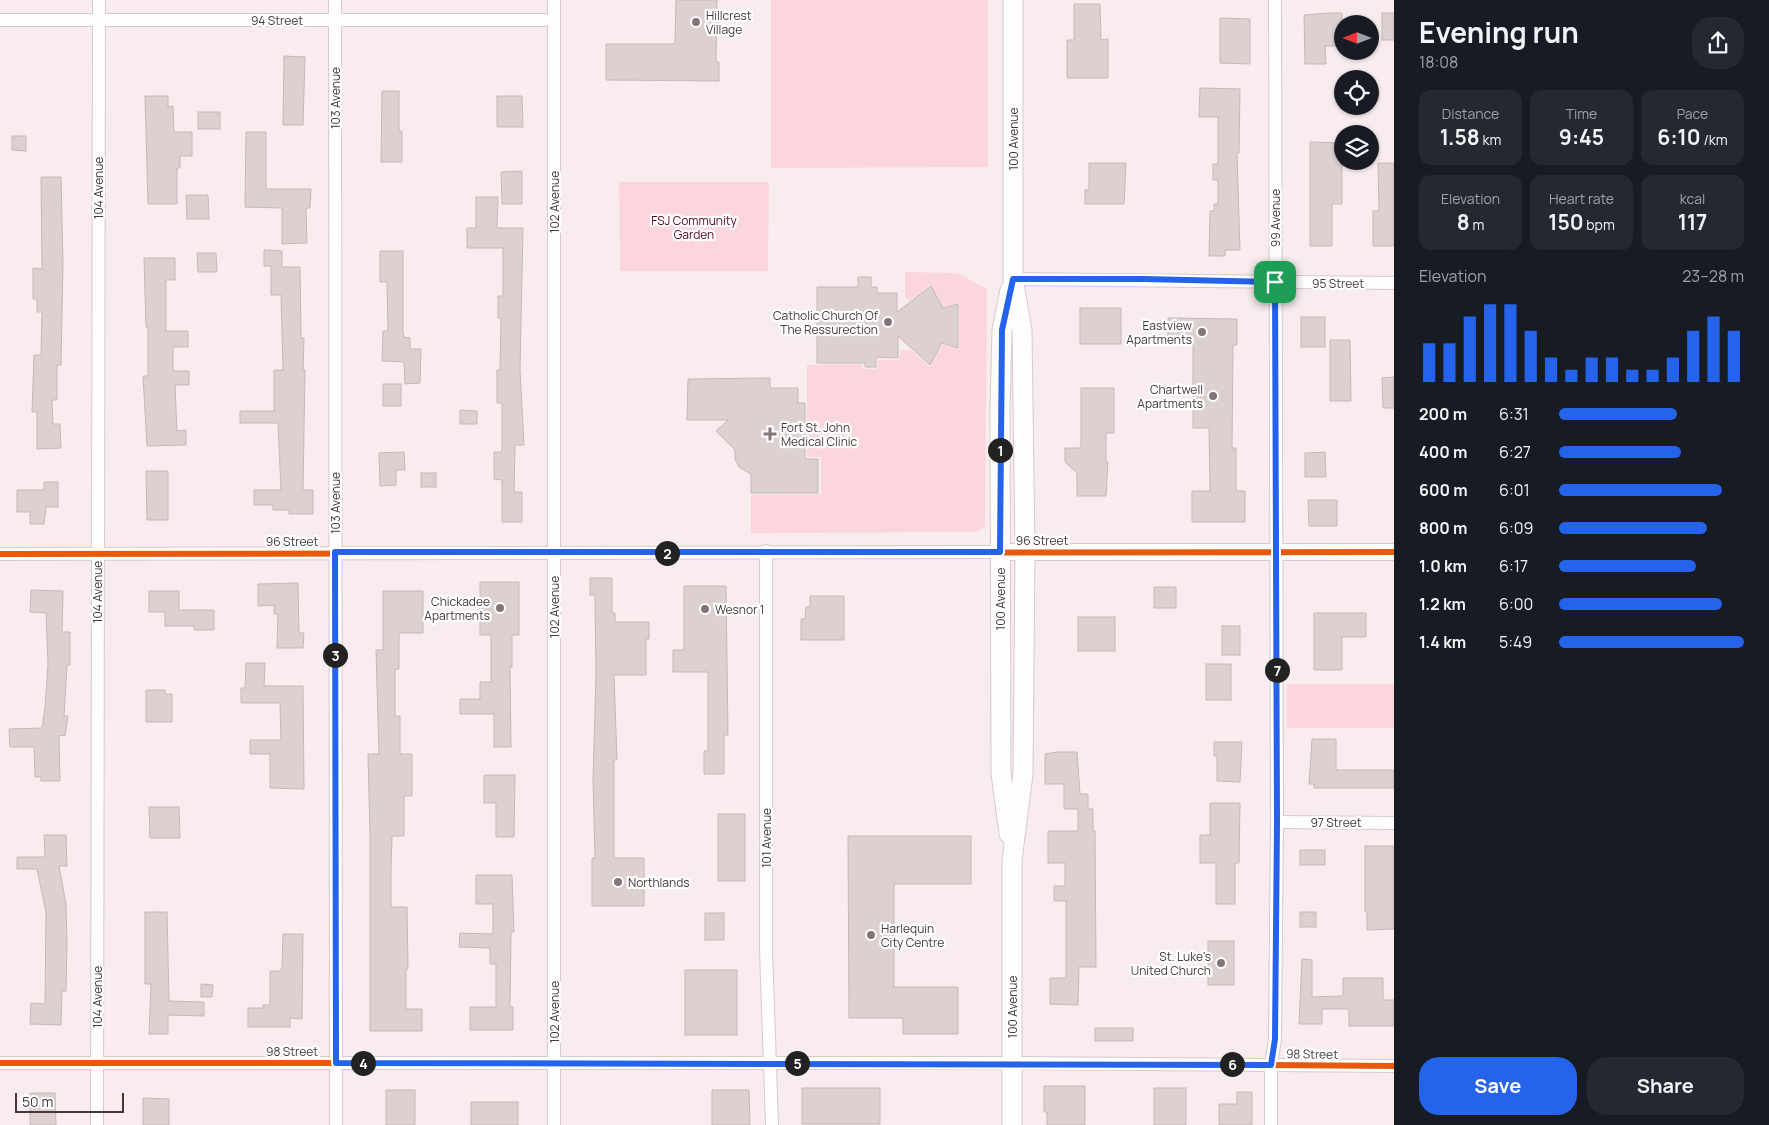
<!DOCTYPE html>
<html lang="en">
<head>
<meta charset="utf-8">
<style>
  body { margin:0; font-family:Manrope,sans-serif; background:#242831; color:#f1f3f6; height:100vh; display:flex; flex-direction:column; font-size:19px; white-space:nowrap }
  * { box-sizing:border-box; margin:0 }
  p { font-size:16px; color:#9ea1a6 }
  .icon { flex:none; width:28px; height:28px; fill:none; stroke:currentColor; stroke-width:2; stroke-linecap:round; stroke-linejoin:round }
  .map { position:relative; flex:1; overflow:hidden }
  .sheet { display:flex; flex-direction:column; background:#171b24; width:375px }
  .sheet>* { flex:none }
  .needle { width:32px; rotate:270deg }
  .fabs { position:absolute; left:1334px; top:15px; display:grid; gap:10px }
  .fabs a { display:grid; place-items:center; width:45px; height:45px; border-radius:50%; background:#171b24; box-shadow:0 1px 4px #0004; font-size:25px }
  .scale { position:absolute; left:15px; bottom:12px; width:109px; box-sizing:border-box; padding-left:5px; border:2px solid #463739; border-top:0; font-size:14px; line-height:18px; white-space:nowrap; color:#463739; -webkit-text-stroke:4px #fff; paint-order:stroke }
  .pin { position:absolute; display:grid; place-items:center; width:42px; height:42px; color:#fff; margin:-21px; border-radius:10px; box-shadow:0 2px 8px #0006 }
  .km { position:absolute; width:25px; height:25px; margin:-12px; border-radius:50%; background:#222; color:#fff; font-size:14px; line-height:25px; text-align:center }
  .round { display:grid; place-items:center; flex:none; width:52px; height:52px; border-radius:20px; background:#242831 }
  .head { display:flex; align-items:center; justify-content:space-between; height:85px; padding:0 25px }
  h1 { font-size:28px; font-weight:700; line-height:38px }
  .stats { display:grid; grid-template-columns:repeat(3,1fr); gap:8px; height:85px; padding:5px 25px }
  .stats div { display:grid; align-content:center; border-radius:12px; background:#242831; text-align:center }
  .stats b { font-size:21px; font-weight:700 }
  .stats small { font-size:14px; font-weight:400 }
  .stats p { font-size:14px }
  .chart { height:140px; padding:10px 25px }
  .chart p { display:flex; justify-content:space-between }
  .chart svg { width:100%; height:90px; margin-top:5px; stroke:#2563eb; stroke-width:6 }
  .button { display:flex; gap:10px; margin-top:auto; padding:10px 25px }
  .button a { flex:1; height:58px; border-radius:20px; background:#2563eb; color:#fff; font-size:20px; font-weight:700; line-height:58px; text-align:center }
  .button a+a { background:#242831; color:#f1f3f6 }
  ul { padding:0 25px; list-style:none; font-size:16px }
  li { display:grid; grid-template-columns:80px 60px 1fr; align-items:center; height:38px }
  li i { height:12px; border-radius:6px; background:#2563eb }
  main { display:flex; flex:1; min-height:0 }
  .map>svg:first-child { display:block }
  .green { fill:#fbd7dd }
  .building { fill:#dcd0d1; stroke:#c4b8ba }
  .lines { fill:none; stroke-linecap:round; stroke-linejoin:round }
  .minor-casing { stroke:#d6cacb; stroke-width:14 }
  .tertiary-casing { stroke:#d6cacb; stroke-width:18 }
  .secondary-casing { stroke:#d6cacb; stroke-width:21 }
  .minor { stroke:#fefcfc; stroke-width:12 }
  .tertiary { stroke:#fefcfc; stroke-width:16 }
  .secondary { stroke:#fefcfc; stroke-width:19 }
  .cycleway-casing { stroke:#fff; stroke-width:9 }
  .cycleway { stroke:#e8590c; stroke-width:6 }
  .route-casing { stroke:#fff; stroke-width:10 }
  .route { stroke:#2563eb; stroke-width:6 }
  .poi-dot { fill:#847678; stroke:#fff; stroke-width:2 }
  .labels { text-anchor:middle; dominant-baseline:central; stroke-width:4.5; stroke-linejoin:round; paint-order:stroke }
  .poi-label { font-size:12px; fill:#463739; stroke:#fff; text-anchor:start }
  .street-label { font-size:12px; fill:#463739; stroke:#fff }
  .park-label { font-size:12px; fill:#580021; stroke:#fff }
</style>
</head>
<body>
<main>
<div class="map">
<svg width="1394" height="1125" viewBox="0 0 1394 1125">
  <rect width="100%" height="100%" fill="#f8ecee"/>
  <!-- green -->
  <g class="green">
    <path d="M771 0H988V167L771 168Z"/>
    <path d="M619 182H769L768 271H620Z"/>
    <path d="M905 272 957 273 987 289 985 526 976 532 751 533V495L821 494V457H807V365L862 364V369H877L878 360H899L900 350H911L930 367 943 344 959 349V303L943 307 931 285 909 301 905 297Z"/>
    <rect x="1287" y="684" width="107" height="44"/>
  </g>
  <!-- building -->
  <g class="building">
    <path d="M676 0H717L716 62H719V81L606 80V44H675Z"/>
    <path d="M1074 4H1100L1101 40 1108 39V78H1067V40H1074Z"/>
    <path d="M1329 13H1342V46H1325L1326 64H1305L1304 15Z"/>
    <rect x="1382" y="13" width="12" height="27"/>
    <path d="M1220 18 1250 19V64L1220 63Z"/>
    <path d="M284 56 305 57 303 125H283Z"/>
    <path d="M1200 88 1240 89 1239 153H1237L1240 250H1225V256H1209L1210 211H1214V204H1218V180H1213V164H1218V117H1199Z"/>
    <path d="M382 91H399V131H402V162H381Z"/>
    <path d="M145 96H168V107L173 106 174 132H192V156H180V168H177V204H148Z"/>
    <path d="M497 96H522L523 127H497Z"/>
    <rect x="198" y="112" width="22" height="17"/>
    <path d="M246 132H266V189H311L310 208H306L307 243 282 244V208L245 207Z"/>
    <path d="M12 136H26V151L12 150Z"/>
    <path d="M1310 142 1342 143V204H1332V246H1310Z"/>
    <path d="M1089 163H1126L1124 204H1085V190H1089Z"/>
    <path d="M1378 163H1394V246H1373V211H1379Z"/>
    <path d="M522 171V204H502L501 172Z"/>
    <path d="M41 177H61L63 262 61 365H57V400H52L53 424H60L61 448 37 449V412H32L34 355H41L42 312H37V299H33V268L42 269Z"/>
    <path d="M186 195H208L209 219H187Z"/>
    <path d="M476 197H498L497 228H523L520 370 524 445H515L514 492H522V522H502V480L494 479V452H502V403H497V370H500L501 318H498V296H503V248H467V228H476Z"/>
    <path d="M264 250 282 251V267H300L301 338H304L303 370H305L303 490H313V514H289V510H273V505H254V490H281L278 423H240V411H274V370H283L281 295H271V266H264Z"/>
    <path d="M380 251H403V332L404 337 410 338V349H421L420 383 405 384 404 362 382 361 383 331H388L387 282H380Z"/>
    <path d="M197 253H216L217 272H198Z"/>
    <path d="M144 258H175V280H166V331H188V347H173V371H189V385H175L177 431 186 430V445L147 446 143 376H148V327H146Z"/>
    <path d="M858 277H871V287H877V293H897V312L931 286 943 308 958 304V348L942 343 930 365 898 336V358L876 357V367H865V363H817V287H858Z"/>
    <rect x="1080" y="308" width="41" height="36"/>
    <rect x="1301" y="317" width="24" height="30"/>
    <path d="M1168 318 1237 319V345H1233L1232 448H1236V491H1245V522H1192V491H1210L1209 428H1193V345H1168Z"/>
    <path d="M1330 340H1350L1351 401H1330Z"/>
    <path d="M1394 377V408H1383L1382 378Z"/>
    <path d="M770 378V388H798V403H805V459H818V493H751V474L739 467 735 459V450L716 431 728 420H687L688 379Z"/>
    <rect x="383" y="384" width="18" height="22"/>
    <path d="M1081 388H1114V433H1106V462H1108L1106 496H1077V473L1065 462V448H1081Z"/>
    <path d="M460 410 477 411V424H460Z"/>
    <path d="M404 452 405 470H396V485L380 486 379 453Z"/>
    <path d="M1325 452 1326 477H1305V453Z"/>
    <path d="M146 471H168V520H147Z"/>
    <rect x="421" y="473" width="15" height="14"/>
    <path d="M44 482H58V507H46L44 524H30V512H17V490H44Z"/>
    <path d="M1308 500H1337V526H1309Z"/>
    <path d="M590 578H612V613H615V622H649V639H646V675H614L617 760H614V858H644V906H592V858H595L593 780 596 675 595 595H590Z"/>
    <path d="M480 582H519V635H512V667H510L511 747H494V714H460V699H480V682H491V635H480Z"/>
    <path d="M298 583 299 633H304L303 648H277L278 614H274V605L258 606V584Z"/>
    <path d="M684 586H726L728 735H724V774H704V751H708V672H673V650H684Z"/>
    <rect x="1154" y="587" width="22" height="21"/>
    <path d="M31 590 63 591 62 632H70V665H67L64 716H68L65 736 59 735 60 781H41V777H35L34 747H10L9 729 42 728 45 707 48 665 46 613 30 612Z"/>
    <path d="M149 591H179V610H214V630H194V626H165V612H149Z"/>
    <path d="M383 591H423V633H399V669H395V716H400V754H412V796H404V836H392L391 869V907H407L408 969H406V1009H422V1031H370V836L368 754H379L376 650H383Z"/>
    <path d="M810 596H844V640H801V619H805L806 607H810Z"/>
    <path d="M1314 613H1366V637H1342V670H1314Z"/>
    <rect x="1078" y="617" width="37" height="34"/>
    <rect x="1222" y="626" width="18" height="29"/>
    <path d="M246 663H265L264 686H303L304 789 270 788V754H250V740H281L280 703H241V688H245Z"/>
    <rect x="1206" y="664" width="25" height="36"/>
    <path d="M146 690H165V694H172V722H146Z"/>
    <path d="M1312 739H1336V770H1394V788H1314V784H1309Z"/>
    <path d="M1214 742H1242L1240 782 1217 781V756H1214Z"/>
    <path d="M1057 752H1077L1080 794H1088V809H1093V831H1095L1096 967H1079L1078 1005 1050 1004V978H1066V901H1054V886H1065V863H1048V831H1078V809H1064V784H1045V754Z"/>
    <path d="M484 775H515L514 837H496V803H484Z"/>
    <path d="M1210 803H1240L1239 863H1235V904H1216V863H1200V835H1210Z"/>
    <path d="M149 807H179L180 838H150Z"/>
    <rect x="718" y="814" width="27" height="67"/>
    <path d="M44 835H66L67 866H59L66 904 67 945 66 991H62L61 1025 30 1024 31 1003 45 1004 46 912 37 869H17V857H45Z"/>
    <path d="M848 836H971V884H894V987H958V1034H903V1018H849Z"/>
    <path d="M1365 846H1394V929L1367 930V912H1365Z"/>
    <rect x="1300" y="850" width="25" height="15"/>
    <path d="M476 875H512L514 932H511L510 1007H513V1030H470V1007H496V964H490V948L459 947 460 933 493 934V904H476Z"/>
    <path d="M145 912H167L169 1001 204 1002V1016L168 1015V1034H149L151 984H145Z"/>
    <rect x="1300" y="912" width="16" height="15"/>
    <rect x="705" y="913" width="19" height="27"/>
    <path d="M283 934H303L302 1019 290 1018V1027H248V1008H263V1005H270V971H280L282 968Z"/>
    <rect x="1208" y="941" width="26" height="44"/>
    <path d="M1302 959 1312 960V997L1343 996V978H1383V1000H1394V1026H1349V1009H1322V1024H1299Z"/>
    <rect x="685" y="970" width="52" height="65"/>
    <path d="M201 984 213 985 212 997H201Z"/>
    <rect x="1095" y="1028" width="38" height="13"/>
    <path d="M1044 1086H1085V1125H1047V1112H1044Z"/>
    <rect x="802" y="1088" width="78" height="36"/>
    <rect x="1154" y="1088" width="32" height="37"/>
    <rect x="386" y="1090" width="29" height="35"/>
    <path d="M712 1090H749L750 1125H712Z"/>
    <path d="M1237 1092H1252V1125H1219V1104H1237Z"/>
    <path d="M30 1093H55L56 1125H30Z"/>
    <path d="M143 1098 169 1099V1125H143Z"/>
    <rect x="471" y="1102" width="47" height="23"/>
  </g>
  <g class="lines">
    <!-- minor casing -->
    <g class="minor-casing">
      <g id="minor">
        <path d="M335 0 336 1125"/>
        <path d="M554 0V1125"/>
        <path d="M0 20H553"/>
        <path d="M1013 279 1394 283"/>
        <path d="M766 551V950L772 1125"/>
        <path d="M0 554 1000 552"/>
        <path d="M1277 822 1394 823"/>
        <path d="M0 1063H1012L1394 1066"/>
        <path d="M97 1125 99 0"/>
        <path d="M1271 1125V1065L1275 1039 1277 822 1275 0"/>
      </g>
    </g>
    <!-- tertiary casing -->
    <g class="tertiary-casing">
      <path id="tertiary" d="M1000 552H1394"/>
    </g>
    <!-- secondary casing -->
    <g class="secondary-casing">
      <g id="secondary">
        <path d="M1009 834 1001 773 1000 408 1002 330 1010 290"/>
        <path d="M1012 1125V860L1023 774 1025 551 1022 330 1013 279V0"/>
      </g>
    </g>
    <!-- minor -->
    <use href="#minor" class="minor"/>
    <!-- tertiary -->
    <use href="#tertiary" class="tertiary"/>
    <!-- secondary -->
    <use href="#secondary" class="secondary"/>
    <!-- cycleway casing -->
    <g class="cycleway-casing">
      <g id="cycleway">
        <path d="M0 554 1394 552"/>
        <path d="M0 1063H1012L1394 1066"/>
      </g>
    </g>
    <!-- cycleway -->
    <use href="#cycleway" class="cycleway"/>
  </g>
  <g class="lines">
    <!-- route casing -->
    <g class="route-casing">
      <path id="route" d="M1013 279H1144L1275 282 1277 822 1275 1039 1271 1065 336 1063 335 552H1000L1002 330Z"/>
    </g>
    <!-- route -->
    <use href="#route" class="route"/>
  </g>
  <!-- markers -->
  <g class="poi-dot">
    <circle cx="696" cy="22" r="5"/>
    <circle cx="888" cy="322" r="5"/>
    <circle cx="1202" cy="332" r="5"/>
    <circle cx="1213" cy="396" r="5"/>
    <path d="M767.5 426.5h5v5h5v5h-5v5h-5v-5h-5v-5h5z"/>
    <circle cx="500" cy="608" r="5"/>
    <circle cx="705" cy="609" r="5"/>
    <circle cx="618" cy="882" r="5"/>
    <circle cx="871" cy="935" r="5"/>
    <circle cx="1221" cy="963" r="5"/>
  </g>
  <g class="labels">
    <!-- poi labels -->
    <g class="poi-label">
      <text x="706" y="15">Hillcrest<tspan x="706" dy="14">Village</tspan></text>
      <text x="878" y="315" text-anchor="end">Catholic Church Of<tspan x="878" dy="14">The Ressurection</tspan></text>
      <text x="1192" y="325" text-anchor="end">Eastview<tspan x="1192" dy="14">Apartments</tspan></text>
      <text x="1203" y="389" text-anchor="end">Chartwell<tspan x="1203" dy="14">Apartments</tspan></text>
      <text x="781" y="427">Fort St. John<tspan x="781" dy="14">Medical Clinic</tspan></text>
      <text x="490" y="601" text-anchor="end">Chickadee<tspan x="490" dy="14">Apartments</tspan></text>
      <text x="715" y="609">Wesnor 1</text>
      <text x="628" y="882">Northlands</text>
      <text x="881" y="928">Harlequin<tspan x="881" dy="14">City Centre</tspan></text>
      <text x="1211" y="956" text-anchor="end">St. Luke's<tspan x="1211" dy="14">United Church</tspan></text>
    </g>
    <!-- street labels -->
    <g class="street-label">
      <text x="277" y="20">94 Street</text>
      <text transform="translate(335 98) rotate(-90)">103 Avenue</text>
      <text transform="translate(1013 139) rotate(-90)">100 Avenue</text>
      <text transform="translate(98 188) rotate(-90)">104 Avenue</text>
      <text transform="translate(554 202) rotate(-90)">102 Avenue</text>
      <text transform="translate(1275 218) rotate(-90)">99 Avenue</text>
      <text x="1338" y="283">95 Street</text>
      <text transform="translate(335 503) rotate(-90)">103 Avenue</text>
      <text x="1042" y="540">96 Street</text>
      <text x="292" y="541">96 Street</text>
      <text transform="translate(97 592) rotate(-90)">104 Avenue</text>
      <text transform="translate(1000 599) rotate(-90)">100 Avenue</text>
      <text transform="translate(554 607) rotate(-90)">102 Avenue</text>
      <text x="1336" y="822">97 Street</text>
      <text transform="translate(766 838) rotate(-90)">101 Avenue</text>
      <text transform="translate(97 997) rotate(-90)">104 Avenue</text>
      <text transform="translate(1012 1007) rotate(-90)">100 Avenue</text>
      <text transform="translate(554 1012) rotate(-90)">102 Avenue</text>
      <text x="292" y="1051">98 Street</text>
      <text transform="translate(1312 1054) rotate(1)">98 Street</text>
    </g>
    <!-- park labels -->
    <g class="park-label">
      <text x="694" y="220">FSJ Community<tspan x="694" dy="14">Garden</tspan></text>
    </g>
  </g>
</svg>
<div class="fabs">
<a><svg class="needle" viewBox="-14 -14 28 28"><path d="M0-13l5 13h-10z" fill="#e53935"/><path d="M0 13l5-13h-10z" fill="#9ea1a6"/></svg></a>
<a><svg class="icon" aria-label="locate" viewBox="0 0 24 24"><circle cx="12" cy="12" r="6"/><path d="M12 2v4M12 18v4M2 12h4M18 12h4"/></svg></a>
<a><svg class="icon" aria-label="layers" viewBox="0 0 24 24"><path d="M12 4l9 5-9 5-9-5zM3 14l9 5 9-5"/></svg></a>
</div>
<div class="scale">50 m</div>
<div class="pin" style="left:1275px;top:282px;background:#1e9e55"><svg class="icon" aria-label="arrive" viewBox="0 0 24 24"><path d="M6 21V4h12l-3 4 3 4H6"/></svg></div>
<b class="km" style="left:1000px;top:450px">1</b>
<b class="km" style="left:667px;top:553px">2</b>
<b class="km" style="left:335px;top:655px">3</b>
<b class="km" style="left:363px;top:1063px">4</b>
<b class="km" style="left:797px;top:1063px">5</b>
<b class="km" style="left:1232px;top:1064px">6</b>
<b class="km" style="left:1277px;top:670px">7</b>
</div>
<section class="sheet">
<div class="head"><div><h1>Evening run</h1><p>18:08</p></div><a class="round"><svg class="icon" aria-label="share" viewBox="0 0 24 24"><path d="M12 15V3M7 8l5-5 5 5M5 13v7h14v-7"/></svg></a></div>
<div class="stats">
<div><p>Distance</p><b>1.58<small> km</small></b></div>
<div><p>Time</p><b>9:45</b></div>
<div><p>Pace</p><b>6:10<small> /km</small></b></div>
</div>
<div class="stats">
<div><p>Elevation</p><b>8<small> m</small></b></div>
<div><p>Heart rate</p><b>150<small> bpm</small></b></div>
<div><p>kcal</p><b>117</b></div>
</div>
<div class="chart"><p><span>Elevation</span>23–28 m</p>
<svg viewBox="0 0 160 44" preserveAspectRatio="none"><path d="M5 44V25M15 44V25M25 44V12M35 44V6M45 44V6M55 44V19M65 44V32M75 44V38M85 44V32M95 44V32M105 44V38M115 44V38M125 44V32M135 44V19M145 44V12M155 44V19"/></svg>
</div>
<ul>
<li><b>200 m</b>6:31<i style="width:64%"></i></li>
<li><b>400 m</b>6:27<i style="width:66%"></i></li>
<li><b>600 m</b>6:01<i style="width:88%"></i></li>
<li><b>800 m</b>6:09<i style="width:80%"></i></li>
<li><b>1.0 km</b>6:17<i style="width:74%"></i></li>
<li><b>1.2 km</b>6:00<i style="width:88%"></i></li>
<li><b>1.4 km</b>5:49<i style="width:100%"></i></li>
</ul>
<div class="button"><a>Save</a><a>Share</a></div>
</section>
</main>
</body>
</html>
